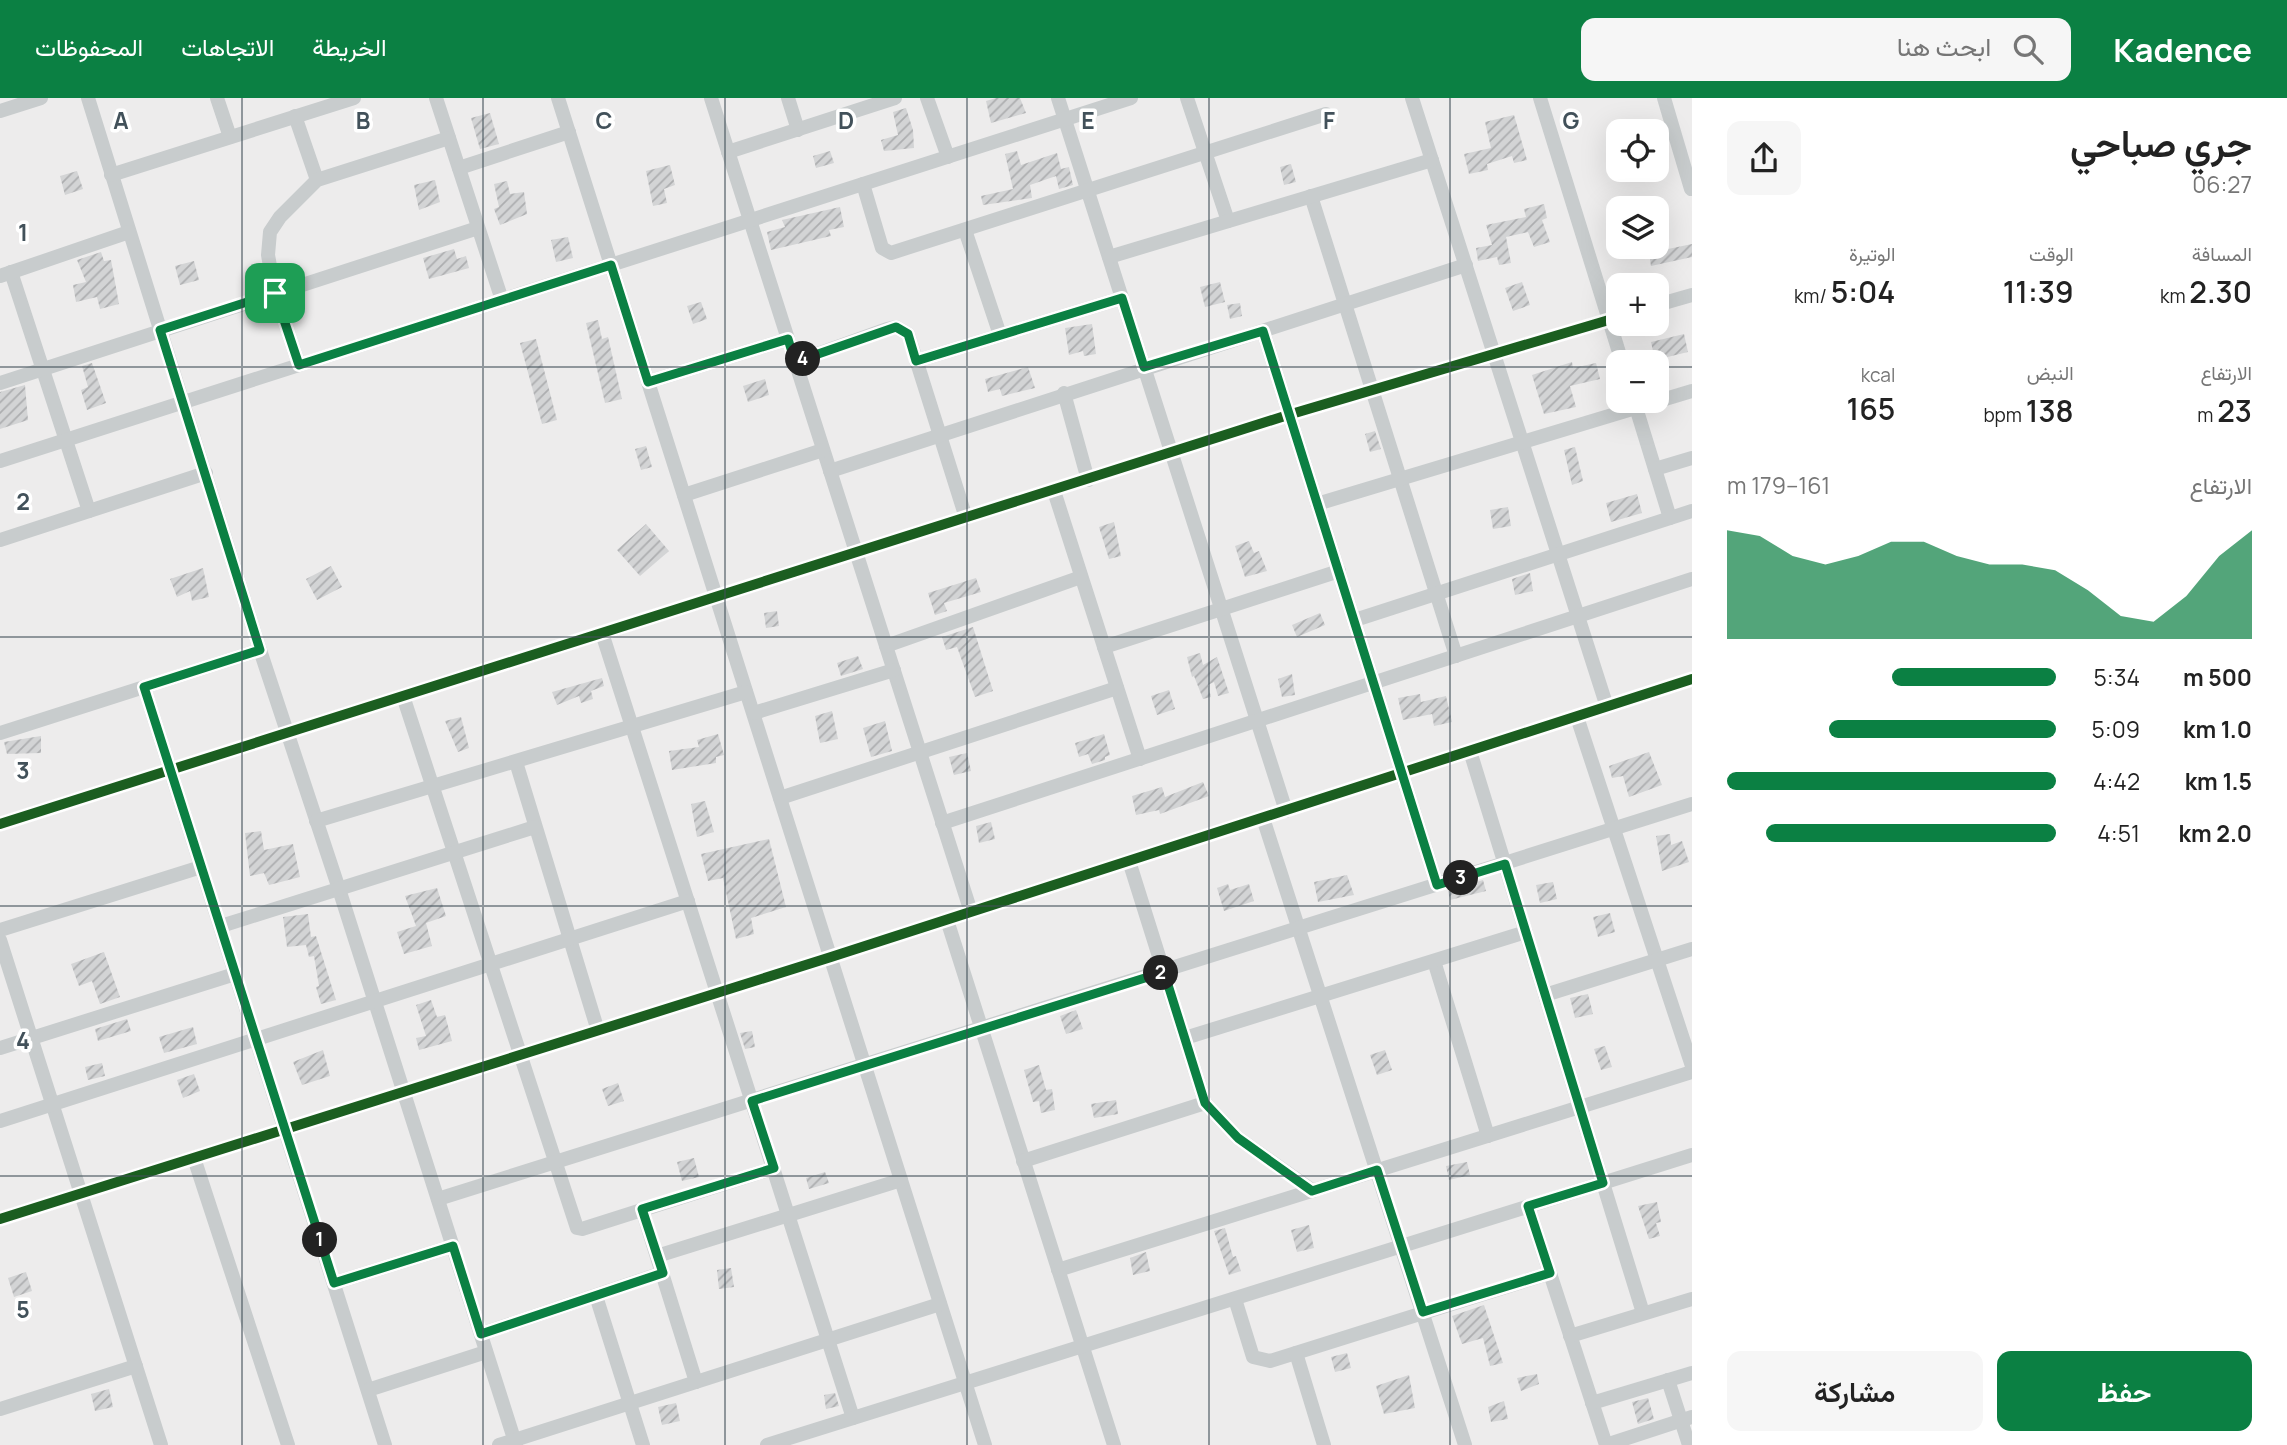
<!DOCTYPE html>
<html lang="ar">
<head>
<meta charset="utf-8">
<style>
  body { margin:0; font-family:Manrope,Vazirmatn,sans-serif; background:#f6f6f6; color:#222; direction:rtl; height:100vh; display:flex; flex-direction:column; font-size:26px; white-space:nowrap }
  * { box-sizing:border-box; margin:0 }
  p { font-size:23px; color:#767676 }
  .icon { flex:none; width:38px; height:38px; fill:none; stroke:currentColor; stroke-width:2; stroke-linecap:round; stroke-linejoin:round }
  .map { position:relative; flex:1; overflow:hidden; direction:ltr }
  .panel { display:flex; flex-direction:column; background:#fff; width:595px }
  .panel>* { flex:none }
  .fabs { position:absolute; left:1606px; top:21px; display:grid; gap:14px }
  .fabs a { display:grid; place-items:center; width:63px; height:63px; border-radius:14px; background:#fff; box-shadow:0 7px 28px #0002; font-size:35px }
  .pin { position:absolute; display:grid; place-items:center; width:60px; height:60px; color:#fff; margin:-30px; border-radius:14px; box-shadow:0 4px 10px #0006 }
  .km { position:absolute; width:35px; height:35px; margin:-18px; border-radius:50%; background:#222; color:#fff; font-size:19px; line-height:35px; text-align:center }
  .round { display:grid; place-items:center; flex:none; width:74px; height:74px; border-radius:14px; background:#f6f6f6 }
  .summary { display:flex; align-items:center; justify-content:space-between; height:119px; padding:0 35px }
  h1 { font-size:38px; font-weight:600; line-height:52px }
  .stats { display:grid; grid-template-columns:repeat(3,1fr); gap:10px; height:119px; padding:7px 35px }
  .stats div { display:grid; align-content:center }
  .stats b { font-size:30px; font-weight:600 }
  .stats small { font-size:19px; font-weight:400 }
  .stats p { font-size:19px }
  .chart { height:196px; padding:14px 35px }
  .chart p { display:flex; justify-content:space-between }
  .chart svg { width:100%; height:126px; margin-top:7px; fill:#0b8043; opacity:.7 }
  .primary-button { display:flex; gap:14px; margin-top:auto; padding:14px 35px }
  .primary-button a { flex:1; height:80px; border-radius:14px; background:#0b8043; color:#fff; font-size:28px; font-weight:600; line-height:80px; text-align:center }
  .primary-button a+a { background:#f6f6f6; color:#222 }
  ul { padding:0 35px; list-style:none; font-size:23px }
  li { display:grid; grid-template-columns:112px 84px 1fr; align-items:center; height:52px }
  li i { height:18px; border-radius:9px; background:#0b8043 }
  header { display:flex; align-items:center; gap:42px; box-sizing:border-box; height:98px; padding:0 35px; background:#0b8043; color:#fff }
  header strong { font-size:33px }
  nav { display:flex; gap:38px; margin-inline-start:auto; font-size:24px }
  .search { width:490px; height:63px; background:#f6f6f6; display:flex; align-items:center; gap:18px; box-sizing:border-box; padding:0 24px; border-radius:14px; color:#767676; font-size:26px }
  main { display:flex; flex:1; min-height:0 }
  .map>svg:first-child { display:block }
  .building { fill:url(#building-hatch) }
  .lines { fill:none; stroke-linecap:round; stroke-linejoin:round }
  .street { stroke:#c8cccd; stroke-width:14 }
  .cycleway-casing { stroke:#fff; stroke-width:15 }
  .cycleway { stroke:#1b5e20; stroke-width:10 }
  .route-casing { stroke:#fff; stroke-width:14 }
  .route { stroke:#0b8043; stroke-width:9 }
  .grid { fill:none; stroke:#42515a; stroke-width:2; stroke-opacity:0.55 }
  .grid-label { font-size:23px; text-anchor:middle; font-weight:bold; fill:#42515a; stroke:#fff; stroke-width:7; stroke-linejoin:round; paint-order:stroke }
</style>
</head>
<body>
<header>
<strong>Kadence</strong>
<div class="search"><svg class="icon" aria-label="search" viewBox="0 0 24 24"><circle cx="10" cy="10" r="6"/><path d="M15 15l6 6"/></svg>ابحث هنا</div>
<nav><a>الخريطة</a><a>الاتجاهات</a><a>المحفوظات</a></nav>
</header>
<main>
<section class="panel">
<div class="summary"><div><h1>جري صباحي</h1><p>06:27</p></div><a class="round"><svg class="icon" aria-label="share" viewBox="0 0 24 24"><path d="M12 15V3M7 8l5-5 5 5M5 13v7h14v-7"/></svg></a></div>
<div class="stats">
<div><p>المسافة</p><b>2.30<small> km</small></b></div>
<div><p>الوقت</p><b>11:39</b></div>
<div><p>الوتيرة</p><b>5:04<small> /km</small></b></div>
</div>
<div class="stats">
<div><p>الارتفاع</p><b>23<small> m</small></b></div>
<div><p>النبض</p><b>138<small> bpm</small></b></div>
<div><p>kcal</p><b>165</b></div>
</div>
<div class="chart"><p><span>الارتفاع</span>161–179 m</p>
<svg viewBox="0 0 160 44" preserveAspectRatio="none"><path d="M0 44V6L10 8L20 15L30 18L40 15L50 10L60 10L70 15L80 18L90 18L100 20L110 27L120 36L130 38L140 29L150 15L160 6V44z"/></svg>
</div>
<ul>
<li><b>500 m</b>5:34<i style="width:50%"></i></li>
<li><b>1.0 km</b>5:09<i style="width:69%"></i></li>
<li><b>1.5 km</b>4:42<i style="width:100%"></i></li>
<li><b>2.0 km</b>4:51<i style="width:88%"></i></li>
</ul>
<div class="primary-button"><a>حفظ</a><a>مشاركة</a></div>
</section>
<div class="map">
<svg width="1692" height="1347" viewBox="0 0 1692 1347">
  <defs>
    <pattern id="building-hatch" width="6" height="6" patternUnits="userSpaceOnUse" patternTransform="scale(1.75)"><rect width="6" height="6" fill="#d3d4d5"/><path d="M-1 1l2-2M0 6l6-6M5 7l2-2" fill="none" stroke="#adaeb0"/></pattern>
  </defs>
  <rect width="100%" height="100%" fill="#edecec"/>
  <!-- building -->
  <g class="building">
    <path d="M996 0H1020L1026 15 991 25 986 3Z"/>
    <path d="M906 10 913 32 914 50 884 53 881 42 898 37 893 14Z"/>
    <path d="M490 15 499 46 480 51 471 20Z"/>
    <path d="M1514 17 1527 62 1514 65 1512 58 1487 66 1488 72 1469 76 1464 56 1491 50 1485 24Z"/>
    <path d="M830 53 834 65 816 70 813 58Z"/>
    <path d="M1017 53 1021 67 1057 55 1061 71 1069 69 1073 87 1059 91 1056 78 1030 87 1032 100 983 107 981 98 1013 91 1005 56Z"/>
    <path d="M1291 66 1296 84 1284 87 1280 69Z"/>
    <path d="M670 67 675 87 664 91 667 105 653 108 646 73Z"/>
    <path d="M77 73 83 91 65 97 60 78Z"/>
    <path d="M435 82 440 104 419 112 414 87Z"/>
    <path d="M507 83 510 96 524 94 527 116 500 127 494 111 499 109 494 86Z"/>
    <path d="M1544 106 1547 120 1542 122 1550 144 1534 149 1528 134 1506 139 1511 165 1499 167 1497 159 1478 163 1476 150 1492 147 1486 127 1526 119 1524 111Z"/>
    <path d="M840 109 844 129 829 132 831 138 771 152 767 134 785 129 782 122Z"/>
    <path d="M568 139 573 160 556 164 551 142Z"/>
    <path d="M1692 146V159L1651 168 1649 155Z"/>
    <path d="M454 151 457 161 466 158 469 170 429 181 423 160Z"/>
    <path d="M101 154 104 163 111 162 119 206 100 211 97 199 76 204 73 187 86 184 77 162Z"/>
    <path d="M194 163 199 182 180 187 175 168Z"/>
    <path d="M1220 184 1225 204 1205 209 1200 189Z"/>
    <path d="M1522 184 1530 207 1513 213 1505 190Z"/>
    <path d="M701 204 707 221 693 226 687 208Z"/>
    <path d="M1240 205 1242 218 1230 221 1227 207Z"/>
    <path d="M598 222 602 241 608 239 622 301 605 305 586 225Z"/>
    <path d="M1092 226 1096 256 1084 258 1083 253 1069 257 1065 230Z"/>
    <path d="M1684 236 1688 254 1655 262 1651 244Z"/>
    <path d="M536 241 557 322 542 326 520 245Z"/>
    <path d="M1572 264 1573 270 1596 265 1600 281 1570 288 1576 309 1544 316 1532 277Z"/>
    <path d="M92 265 106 305 87 312 81 292 88 289 82 268Z"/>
    <path d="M1028 269 1035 290 1002 298 1000 291 988 294 985 281Z"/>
    <path d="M765 281 769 297 748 304 743 288Z"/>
    <path d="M25 287 28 322 0 331V294Z"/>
    <path d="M1375 333 1381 351 1370 354 1365 336Z"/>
    <path d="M646 348 652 369 641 372 635 351Z"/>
    <path d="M1575 349 1583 383 1572 387 1564 352Z"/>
    <path d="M1637 396 1642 415 1611 424 1606 405Z"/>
    <path d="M1508 409 1511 428 1493 431 1490 412Z"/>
    <path d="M1114 424 1121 458 1109 461 1099 429Z"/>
    <path d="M646 426 669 453 640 478 617 452Z"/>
    <path d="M1249 443 1254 455 1259 453 1267 473 1245 479 1235 448Z"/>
    <path d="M331 468 342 489 317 502 306 481Z"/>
    <path d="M203 470 209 499 192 503 190 493 177 499 170 481Z"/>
    <path d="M1530 475 1533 493 1515 497 1512 481Z"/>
    <path d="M976 480 981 494 944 505 947 513 935 517 928 495Z"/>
    <path d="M777 513 779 528 766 530 764 515Z"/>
    <path d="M1320 515 1325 527 1297 539 1292 527Z"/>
    <path d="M973 529 993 593 975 599 957 549 946 552 942 539Z"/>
    <path d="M1200 555 1203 567 1217 559 1229 595 1218 598 1214 584 1208 587 1211 599 1203 601 1194 578 1192 579 1187 559Z"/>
    <path d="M858 558 863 571 841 578 837 565Z"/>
    <path d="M1292 576 1295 597 1282 599 1278 581Z"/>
    <path d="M602 580 604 588 591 593 593 601 581 605 579 598 557 607 552 594Z"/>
    <path d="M1169 592 1175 611 1157 617 1151 598Z"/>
    <path d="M1420 596 1421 604 1446 598 1452 624 1434 628 1432 616 1403 622 1398 600Z"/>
    <path d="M832 613 838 641 820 645 815 618Z"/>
    <path d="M461 619 469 650 458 654 445 623Z"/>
    <path d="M885 623 892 653 871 659 863 630Z"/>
    <path d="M718 636 724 657 716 659V665L672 672 669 653 699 649 697 642Z"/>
    <path d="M1104 636 1110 657 1105 659V662L1092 666 1088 656 1079 659 1075 645Z"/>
    <path d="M41 638V655L7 656 4 644Z"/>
    <path d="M1649 654 1662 687 1629 699 1623 678 1612 680 1609 668Z"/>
    <path d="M967 655 971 673 954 677 949 659Z"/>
    <path d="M1203 684 1209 698 1160 716 1159 712 1136 717 1132 698 1162 689 1165 699Z"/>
    <path d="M705 703 714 734 697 739 691 706Z"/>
    <path d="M991 724 995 741 979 745 976 728Z"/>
    <path d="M261 733 264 752 293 746 300 779 269 787 264 775 250 778 245 735Z"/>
    <path d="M1670 736 1671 747 1682 743 1689 764 1662 773 1656 738Z"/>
    <path d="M769 741 786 809 751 820 754 836 736 841 723 780 708 783 701 756Z"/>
    <path d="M1347 777 1354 797 1318 804 1314 784Z"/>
    <path d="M1483 782 1486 793 1450 802 1448 793Z"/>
    <path d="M1553 784 1557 801 1540 805 1536 787Z"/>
    <path d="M1228 786 1230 792 1249 786 1254 803 1224 813 1217 790Z"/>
    <path d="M437 790 446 818 423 826 426 825 432 848 404 856 397 834 416 828 405 798Z"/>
    <path d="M1610 815 1615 834 1598 839 1593 819Z"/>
    <path d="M308 816 311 839 316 838 336 902 321 906 316 889 319 888 314 858 309 859 306 847 287 849 283 819Z"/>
    <path d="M104 854 120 899 100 906 92 883 79 888 71 866Z"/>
    <path d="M1588 896 1593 916 1575 920 1570 900Z"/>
    <path d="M431 902 437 919 445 917 452 943 419 952 416 940 426 938 416 907Z"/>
    <path d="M1076 912 1083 931 1066 936 1060 918Z"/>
    <path d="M127 921 131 933 98 943 95 931Z"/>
    <path d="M193 929 197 946 164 955 159 939Z"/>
    <path d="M752 933 755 949 745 951 740 935Z"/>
    <path d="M1605 948 1612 969 1601 972 1594 951Z"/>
    <path d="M323 952 330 978 302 987 293 964Z"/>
    <path d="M1385 952 1392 972 1377 977 1370 957Z"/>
    <path d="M102 965 105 978 88 982 85 969Z"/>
    <path d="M1039 967 1046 992 1052 991 1055 1012 1041 1015 1039 1003 1033 1004 1024 972Z"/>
    <path d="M194 976 200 993 183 1000 177 982Z"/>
    <path d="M618 985 624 1003 608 1008 602 991Z"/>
    <path d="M1116 1002 1118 1016 1094 1020 1091 1006Z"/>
    <path d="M694 1060 699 1079 682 1083 677 1064Z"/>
    <path d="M1467 1064 1470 1077 1449 1082 1446 1068Z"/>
    <path d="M825 1074 829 1085 809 1091 806 1080Z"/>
    <path d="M1657 1104 1661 1124 1656 1125 1660 1138 1649 1141 1638 1108Z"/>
    <path d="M1309 1127 1314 1150 1297 1154 1291 1132Z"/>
    <path d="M1225 1130 1233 1159 1236 1158 1241 1173 1229 1177 1214 1133Z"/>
    <path d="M1146 1154 1150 1173 1133 1177 1130 1160Z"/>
    <path d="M731 1170 734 1189 719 1191 717 1172Z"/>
    <path d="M26 1174 32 1193 14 1199 8 1180Z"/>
    <path d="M1484 1207 1503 1265 1490 1268 1483 1240 1462 1246 1452 1218Z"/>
    <path d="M1347 1255 1351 1270 1335 1274 1331 1259Z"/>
    <path d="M1537 1276 1539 1286 1521 1293 1517 1280Z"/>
    <path d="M1409 1277 1415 1310 1384 1316 1376 1288Z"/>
    <path d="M109 1291 113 1309 95 1313 91 1296Z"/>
    <path d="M835 1295 839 1308 826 1311 824 1297Z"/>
    <path d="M1648 1300 1654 1321 1638 1326 1632 1304Z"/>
    <path d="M1504 1303 1508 1321 1491 1324 1488 1309Z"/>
    <path d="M676 1305 680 1323 662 1327 658 1309Z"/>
  </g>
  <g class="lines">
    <!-- street -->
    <g class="street">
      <path d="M88 0 260 552 339 791 516 1347"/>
      <path d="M217 0 230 39"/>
      <path d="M436 0 502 202"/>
      <path d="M558 0 985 1347"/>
      <path d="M711 0 971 814"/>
      <path d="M788 0 798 32"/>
      <path d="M927 0 948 59"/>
      <path d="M1058 0 1286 713"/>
      <path d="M1187 0 1228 123"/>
      <path d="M1412 0 1607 609"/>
      <path d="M1540 0 1622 264"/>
      <path d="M1664 0 1691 91"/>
      <path d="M0 13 41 0"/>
      <path d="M295 18 317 82"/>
      <path d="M728 54 895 0"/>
      <path d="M459 70 569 34"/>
      <path d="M111 77 354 0"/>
      <path d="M863 86 882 150 891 155 1326 16"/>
      <path d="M1311 98 1456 558"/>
      <path d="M965 132 1000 237"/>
      <path d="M1109 159 1432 62"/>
      <path d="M11 174 89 413"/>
      <path d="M0 178 129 134"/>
      <path d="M1657 207 1692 197"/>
      <path d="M1263 233 1437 787"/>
      <path d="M916 263 1122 200"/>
      <path d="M795 264 887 231 896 229 908 236 966 420"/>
      <path d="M299 267 275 195 268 157 270 134 280 119 317 82 449 40"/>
      <path d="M648 284 788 241"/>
      <path d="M0 285 478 130"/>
      <path d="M1064 295 1088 382"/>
      <path d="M1634 303 1670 420"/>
      <path d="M0 363 1131 0"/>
      <path d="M1655 371 1692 360"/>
      <path d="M830 373 1466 167"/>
      <path d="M1054 393 1140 661"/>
      <path d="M684 397 823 352"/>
      <path d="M1317 406 1692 293"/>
      <path d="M0 442 206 375"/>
      <path d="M1355 522 1692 413"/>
      <path d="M602 535 853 1320"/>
      <path d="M886 548 1081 479"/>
      <path d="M1104 549 1339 473"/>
      <path d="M144 589 385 1347"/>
      <path d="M403 598 577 1130 582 1131 774 1070"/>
      <path d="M754 615 894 572"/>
      <path d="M1577 619 1692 968"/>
      <path d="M0 635 260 552"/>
      <path d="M1470 653 1643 1215"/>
      <path d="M516 664 598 933"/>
      <path d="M780 700 1117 590"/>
      <path d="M1263 720 1465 1347"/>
      <path d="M316 723 746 594"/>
      <path d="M942 725 1692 481"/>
      <path d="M0 726 1288 317 1619 219"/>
      <path d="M1129 763 1205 1005 1238 1040 1313 1093"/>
      <path d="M947 822 1114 1347"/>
      <path d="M221 828 535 729"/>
      <path d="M0 832 201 769"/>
      <path d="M0 842 161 1347"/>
      <path d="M1434 863 1488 1038"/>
      <path d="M1545 897 1692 851"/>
      <path d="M1185 940 1526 834"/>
      <path d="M0 950 235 876"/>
      <path d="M0 1023 688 803"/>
      <path d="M194 1060 288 1347"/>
      <path d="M1023 1063 1205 1005"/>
      <path d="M438 1101 1692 706"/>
      <path d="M1528 1108 1606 1347"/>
      <path d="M642 1111 696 1284"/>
      <path d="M0 1121 831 859 1692 581"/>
      <path d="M657 1158 901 1082"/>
      <path d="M1058 1172 1692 974"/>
      <path d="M334 1185 453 1148"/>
      <path d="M596 1198 643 1347"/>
      <path d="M1235 1201 1253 1259 1270 1263 1550 1175"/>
      <path d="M481 1236 662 1175"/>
      <path d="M1570 1238 1692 1201"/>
      <path d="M1296 1255 1324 1347"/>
      <path d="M1668 1282 1689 1347"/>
      <path d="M368 1292 486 1254"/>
      <path d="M1592 1305 1692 1275"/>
      <path d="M0 1311 136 1268"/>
      <path d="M499 1347 940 1206"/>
      <path d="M767 1347 1692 1057"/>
      <path d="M1606 1347 1692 1319"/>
    </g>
    <!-- cycleway casing -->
    <g class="cycleway-casing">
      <g id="cycleway">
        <path d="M0 726 1288 317 1619 219"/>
        <path d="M0 1121 831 859 1692 581"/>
      </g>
    </g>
    <!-- cycleway -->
    <use href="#cycleway" class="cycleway"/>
  </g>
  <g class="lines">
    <!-- route casing -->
    <g class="route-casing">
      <path id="route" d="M611 167 648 284 788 241 795 264 896 229 908 236 916 263 1122 200 1144 269 1263 233 1437 787 1505 766 1603 1085 1528 1108 1550 1175 1423 1214 1377 1072 1312 1093 1238 1040 1205 1005 1164 874 752 1003 774 1070 642 1111 663 1175 481 1236 453 1148 334 1185 144 589 260 552 160 232 275 195 299 267Z"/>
    </g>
    <!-- route -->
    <use href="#route" class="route"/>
  </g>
  <!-- grid -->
  <path class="grid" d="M242 0V1347M483 0V1347M725 0V1347M967 0V1347M1209 0V1347M1450 0V1347M0 269H1619M1657 269H1692M0 539H1692M0 808H1692M0 1078H1692"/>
  <g class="grid-label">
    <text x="121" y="31">A</text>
    <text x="363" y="31">B</text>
    <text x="604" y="31">C</text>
    <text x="846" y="31">D</text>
    <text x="1088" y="31">E</text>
    <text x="1329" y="31">F</text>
    <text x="1571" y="31">G</text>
    <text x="23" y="143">1</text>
    <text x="23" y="412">2</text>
    <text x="23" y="681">3</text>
    <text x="23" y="951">4</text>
    <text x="23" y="1220">5</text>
  </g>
</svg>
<div class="fabs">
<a><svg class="icon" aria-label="locate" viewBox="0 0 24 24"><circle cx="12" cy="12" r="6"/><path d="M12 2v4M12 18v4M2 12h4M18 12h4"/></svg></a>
<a><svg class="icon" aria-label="layers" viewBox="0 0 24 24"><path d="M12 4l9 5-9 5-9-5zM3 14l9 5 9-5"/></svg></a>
<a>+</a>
<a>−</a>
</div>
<div class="pin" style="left:275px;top:195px;background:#1e9e55"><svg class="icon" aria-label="arrive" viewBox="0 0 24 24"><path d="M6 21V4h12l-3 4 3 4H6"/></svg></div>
<b class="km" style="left:320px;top:1142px">1</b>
<b class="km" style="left:1161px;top:875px">2</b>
<b class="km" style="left:1461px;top:780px">3</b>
<b class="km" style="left:803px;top:261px">4</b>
</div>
</main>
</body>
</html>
